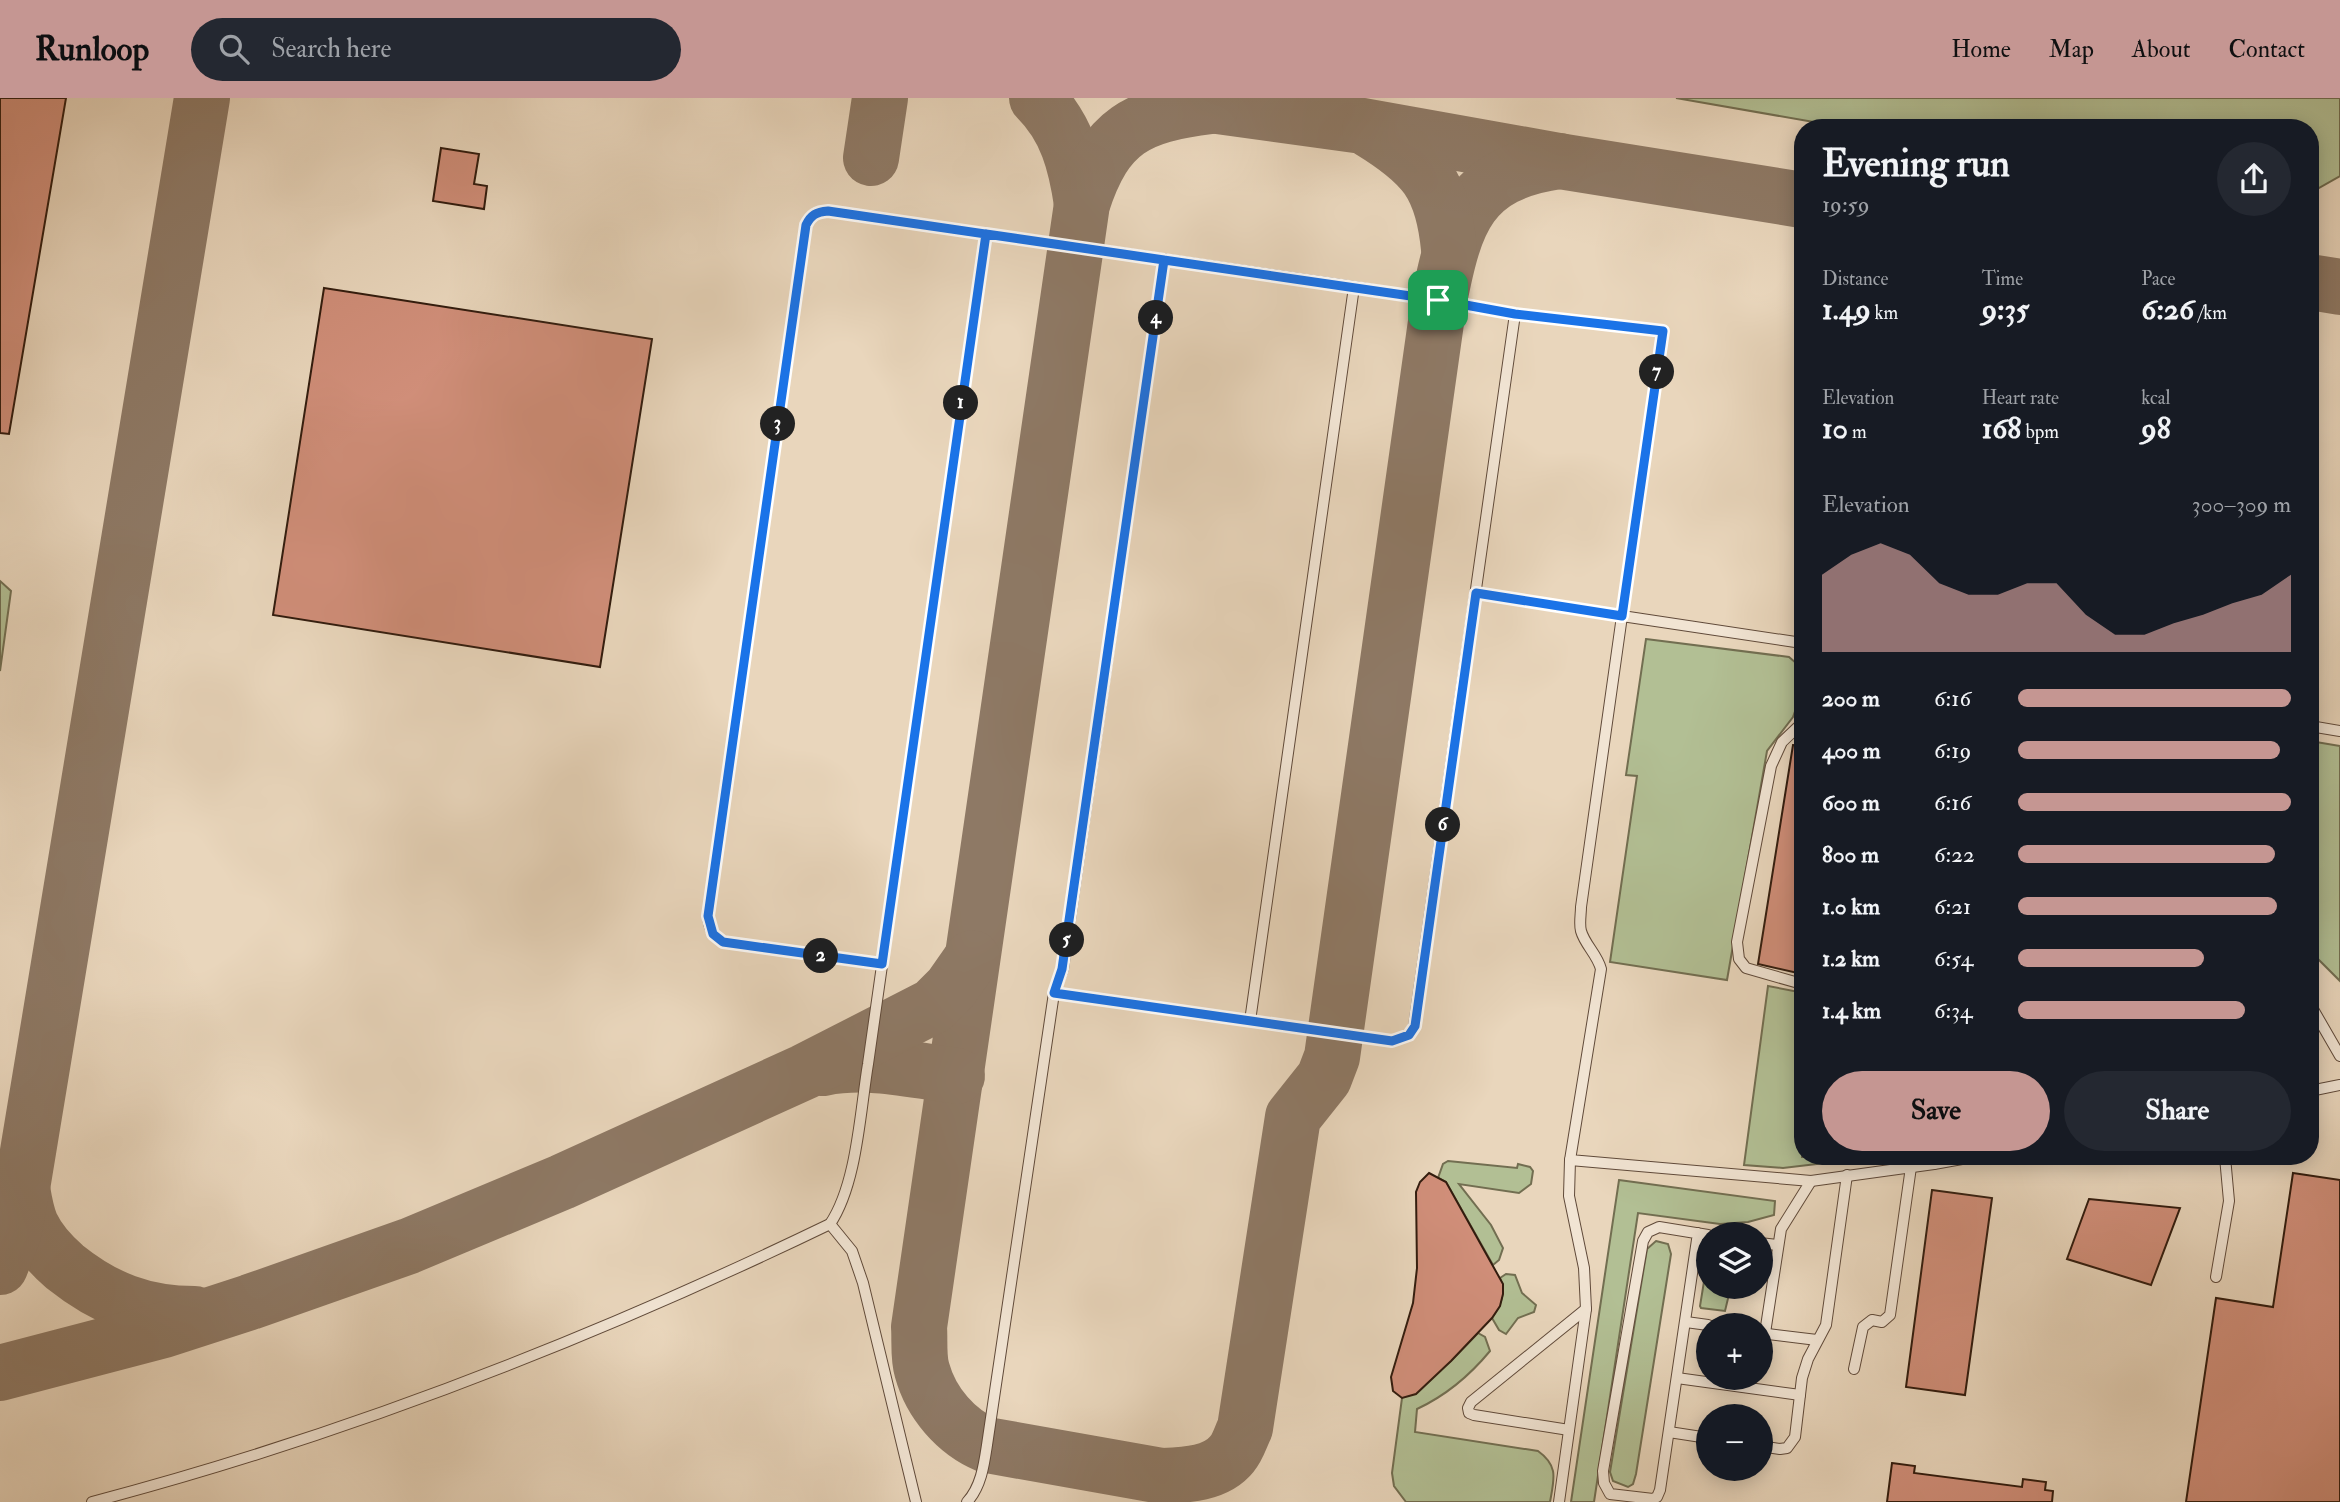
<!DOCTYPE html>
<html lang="en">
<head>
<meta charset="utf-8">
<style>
  body { margin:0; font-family:"IM FELL Double Pica",serif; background:#242831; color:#f1f3f6; height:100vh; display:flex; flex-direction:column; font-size:26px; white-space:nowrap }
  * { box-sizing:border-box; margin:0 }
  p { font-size:23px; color:#9ea1a6 }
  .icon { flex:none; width:38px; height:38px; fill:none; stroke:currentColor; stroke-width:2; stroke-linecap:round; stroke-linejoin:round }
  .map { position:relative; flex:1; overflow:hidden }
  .details { position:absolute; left:1794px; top:21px; width:525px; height:1046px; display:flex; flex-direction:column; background:#171b24; border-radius:28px; box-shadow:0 4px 18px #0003 }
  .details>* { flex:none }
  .tools { position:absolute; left:1696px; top:1124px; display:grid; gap:14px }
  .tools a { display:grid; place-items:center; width:77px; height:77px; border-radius:50%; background:#171b24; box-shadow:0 4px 18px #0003; font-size:35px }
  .pin { position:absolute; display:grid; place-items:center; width:60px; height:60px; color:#fff; margin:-30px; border-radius:14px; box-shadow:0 4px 10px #0006 }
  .km { position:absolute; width:35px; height:35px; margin:-18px; border-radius:50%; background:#222; color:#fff; font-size:19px; line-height:35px; text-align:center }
  .round { display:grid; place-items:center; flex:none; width:74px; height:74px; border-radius:37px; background:#242831 }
  .overview { display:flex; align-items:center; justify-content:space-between; height:119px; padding:0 28px }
  h1 { font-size:38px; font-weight:700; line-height:52px }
  .figures { display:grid; grid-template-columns:repeat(3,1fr); gap:10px; height:119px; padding:7px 28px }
  .figures div { display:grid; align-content:center }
  .figures b { font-size:30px; font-weight:700 }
  .figures small { font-size:19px; font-weight:400 }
  .figures p { font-size:19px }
  .chart { height:196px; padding:14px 28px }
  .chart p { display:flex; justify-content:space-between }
  .chart svg { width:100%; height:126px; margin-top:7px; fill:#c59692; opacity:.7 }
  .button { display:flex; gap:14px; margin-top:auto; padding:14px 28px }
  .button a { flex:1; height:80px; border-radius:42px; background:#c59692; color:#111; font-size:28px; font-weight:700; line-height:80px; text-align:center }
  .button a+a { background:#242831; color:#f1f3f6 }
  ul { padding:0 28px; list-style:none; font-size:23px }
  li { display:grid; grid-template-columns:112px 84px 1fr; align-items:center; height:52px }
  li i { height:18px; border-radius:9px; background:#c59692 }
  header { display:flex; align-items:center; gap:42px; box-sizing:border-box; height:98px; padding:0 35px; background:#c59692; color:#111 }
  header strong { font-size:33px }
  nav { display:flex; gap:38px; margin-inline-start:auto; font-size:24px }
  .search { width:490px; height:63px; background:#242831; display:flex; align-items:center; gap:18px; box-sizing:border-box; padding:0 24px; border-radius:38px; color:#9ea1a6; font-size:26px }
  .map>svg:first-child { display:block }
  .green { fill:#b2bf94; stroke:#726e51; stroke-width:2 }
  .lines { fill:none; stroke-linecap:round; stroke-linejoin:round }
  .taxiway { stroke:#8e7965; stroke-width:56 }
  .building { fill:#d08e79; stroke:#321c0e; stroke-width:2 }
  .lane-casing { stroke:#604a3a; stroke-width:12 }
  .lane { stroke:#f1e4d3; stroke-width:10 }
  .route-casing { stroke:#fff; stroke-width:14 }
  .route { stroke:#1a73e8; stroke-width:9 }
</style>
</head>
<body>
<header>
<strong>Runloop</strong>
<div class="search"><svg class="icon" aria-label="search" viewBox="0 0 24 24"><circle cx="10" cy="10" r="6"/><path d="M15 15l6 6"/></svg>Search here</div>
<nav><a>Home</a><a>Map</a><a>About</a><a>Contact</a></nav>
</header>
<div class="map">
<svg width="2340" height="1404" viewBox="0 0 2340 1404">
  <rect width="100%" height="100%" fill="#e9d6bc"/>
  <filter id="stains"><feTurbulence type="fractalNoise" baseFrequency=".00286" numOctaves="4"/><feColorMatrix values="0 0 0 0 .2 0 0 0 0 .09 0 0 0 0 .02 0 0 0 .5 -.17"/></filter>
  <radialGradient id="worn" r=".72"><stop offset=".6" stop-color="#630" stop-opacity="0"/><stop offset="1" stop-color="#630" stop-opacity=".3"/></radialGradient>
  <!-- green -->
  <g class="green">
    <path d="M1676 0H2340V78L2310 95V30H1848Z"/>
    <path d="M0 483 11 493 0 573Z"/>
    <path d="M1646 541 1789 559 1796 565 1798 572 1801 585 1800 599 1793 619 1767 653 1727 882 1610 864 1637 678 1626 677Z"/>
    <path d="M2310 643 2340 648V883L2310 853Z"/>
    <path d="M1768 888 1799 894 1797 911 1802 916V1059H1876L1783 1070 1744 1067Z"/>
    <path d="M1448 1063 1517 1070 1518 1066 1530 1069 1533 1073 1531 1086 1519 1095 1459 1086 1491 1127 1503 1150 1499 1162 1493 1167 1446 1084 1438 1080 1443 1066Z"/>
    <path d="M1619 1082 1775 1103 1774 1117 1748 1124 1720 1126 1638 1115 1594 1404H1571Z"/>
    <path d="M1656 1143 1668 1146 1671 1156 1636 1376 1633 1386 1628 1389 1613 1383 1610 1374 1647 1151Z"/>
    <path d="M1708 1159V1188H1731L1725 1213 1701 1210 1700 1208Z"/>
    <path d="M1506 1176 1515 1177 1522 1195 1536 1207 1534 1214 1518 1220 1506 1236 1499 1232 1492 1220C1500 1208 1507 1195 1500 1180Z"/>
    <path d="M1478 1235 1485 1239 1490 1253C1471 1276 1445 1298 1417 1311L1415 1334 1538 1353C1559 1368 1554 1381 1550 1404H1406L1394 1388 1392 1375 1402 1300 1451 1263Z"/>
  </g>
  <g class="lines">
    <!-- taxiway -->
    <g class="taxiway">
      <path d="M1037 0C1067 30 1076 65 1082 106"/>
      <path d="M1174 2 1363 28 1559 63 1802 102"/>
      <path d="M1211 8C1137 17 1106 32 1082 106L919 1229C920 1242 918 1259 922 1272 931 1305 956 1334 987 1347L1162 1378C1186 1377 1216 1376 1232 1356 1238 1349 1241 1338 1245 1330L1293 1019 1324 980 1332 959 1439 203C1455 122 1469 76 1559 63"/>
      <path d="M1370 32C1424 65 1443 87 1449 151"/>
      <path d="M871 60 880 0"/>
      <path d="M2310 184 2340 189"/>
      <path d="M823 970C867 961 913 972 957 978"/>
      <path d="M22 1090C24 1102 26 1115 31 1127 39 1144 51 1157 65 1169 105 1201 144 1216 195 1216"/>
      <path d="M0 1169 13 1136 22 1090 202 0"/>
      <path d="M0 1275 164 1232 250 1204 409 1148 562 1084 804 974 933 908 951 890 972 860"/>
    </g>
  </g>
  <!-- building -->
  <g class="building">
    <path d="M0 0H66L9 336 0 335Z"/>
    <path d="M441 50 479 56 474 86 487 88 484 111 433 103Z"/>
    <path d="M324 190 652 241 600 569 273 517Z"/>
    <path d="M1793 647 1802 648V876L1758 866Z"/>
    <path d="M1429 1075 1446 1084 1503 1186V1196L1500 1208 1492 1220 1451 1263 1416 1296 1402 1300 1393 1293 1391 1279 1413 1205 1417 1170 1416 1094 1420 1084Z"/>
    <path d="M2293 1075 2340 1082V1404H2186L2216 1200 2273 1209Z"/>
    <path d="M1932 1092 1992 1100 1965 1297 1906 1289Z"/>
    <path d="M2089 1101 2180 1110 2151 1187 2067 1161Z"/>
    <path d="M1892 1365 1915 1368 1914 1375 2022 1389 2023 1381 2046 1384 2045 1392 2053 1393 2052 1404H1887Z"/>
  </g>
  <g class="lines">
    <!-- lane casing -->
    <g class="lane-casing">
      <g id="lane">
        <path d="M1802 545 1622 518 1581 809C1581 816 1579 826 1581 833 1585 847 1597 856 1601 871L1570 1062 1811 1083 1934 1066 1933 1059"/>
        <path d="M1802 625 1782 644 1771 668 1737 844 1739 861 1746 870 1802 886"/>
        <path d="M2310 628 2340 633"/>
        <path d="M882 866 723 844C712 836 709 831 708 818L806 127C811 117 816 114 828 113L1354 189 1515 216 1663 233 1622 518 1477 495"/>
        <path d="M1054 895 1393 943 1409 937 1414 928 1515 216"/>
        <path d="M2310 906 2340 958"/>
        <path d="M1250 923 1354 189"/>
        <path d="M2310 993 2340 987"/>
        <path d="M1934 1066 1973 1059"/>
        <path d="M830 1126 852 1153 863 1185 916 1404"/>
        <path d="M1698 1135 1660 1392 1657 1399 1653 1401 1610 1396 1604 1385 1603 1373 1643 1143 1648 1134 1659 1129 1708 1137"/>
        <path d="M1760 1145 1777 1147"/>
        <path d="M2216 1179 2229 1103 2225 1059"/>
        <path d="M1686 1224 1708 1227"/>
        <path d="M1760 1235 1817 1242"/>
        <path d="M1765 1235 1781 1131 1811 1083"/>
        <path d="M1854 1271 1863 1229 1872 1222 1882 1224 1890 1217 1911 1069"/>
        <path d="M1677 1280 1800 1297"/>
        <path d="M1569 1332 1474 1317 1469 1315 1468 1310 1471 1304 1586 1211"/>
        <path d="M1669 1334 1708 1340"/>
        <path d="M1760 1348 1780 1351 1787 1350 1795 1339 1802 1280 1808 1261 1826 1227 1847 1077"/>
        <path d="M92 1404C347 1337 594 1240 830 1126 857 1086 860 1014 868 966L986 136"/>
        <path d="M967 1404C981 1389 984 1367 987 1347L1054 895 1063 871 1164 161"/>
        <path d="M1559 1404 1586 1211 1584 1170 1569 1098 1570 1062"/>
      </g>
    </g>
    <!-- lane -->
    <use href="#lane" class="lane"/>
  </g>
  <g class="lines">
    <!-- route casing -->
    <g class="route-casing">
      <path id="route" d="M1438 202C1288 179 1137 159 986 136L882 866 723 844 713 836 708 818 806 127C811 117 816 114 828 113L1164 162 1062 871 1054 895 1392 943 1409 937 1415 928 1476 495 1622 518 1663 233 1515 216 1438 202"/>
    </g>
    <!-- route -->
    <use href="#route" class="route"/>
  </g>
  <rect width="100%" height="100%" filter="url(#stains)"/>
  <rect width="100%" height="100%" fill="url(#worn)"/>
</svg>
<div class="tools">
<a><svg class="icon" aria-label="layers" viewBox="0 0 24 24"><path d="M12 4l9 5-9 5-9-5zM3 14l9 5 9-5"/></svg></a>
<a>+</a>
<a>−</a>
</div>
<div class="pin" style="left:1438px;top:202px;background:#1e9e55"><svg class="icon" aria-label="arrive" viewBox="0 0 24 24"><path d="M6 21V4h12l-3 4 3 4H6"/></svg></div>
<b class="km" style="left:961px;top:305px">1</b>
<b class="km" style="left:821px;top:858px">2</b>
<b class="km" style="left:778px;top:326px">3</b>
<b class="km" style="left:1156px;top:220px">4</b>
<b class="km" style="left:1067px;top:842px">5</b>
<b class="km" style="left:1443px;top:727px">6</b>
<b class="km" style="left:1657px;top:274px">7</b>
<section class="details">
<div class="overview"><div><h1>Evening run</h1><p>19:59</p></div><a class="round"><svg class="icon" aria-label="share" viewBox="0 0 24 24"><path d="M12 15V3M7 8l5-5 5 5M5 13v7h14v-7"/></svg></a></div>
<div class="figures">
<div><p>Distance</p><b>1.49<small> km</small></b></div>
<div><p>Time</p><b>9:35</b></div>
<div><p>Pace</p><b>6:26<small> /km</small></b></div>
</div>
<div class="figures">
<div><p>Elevation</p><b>10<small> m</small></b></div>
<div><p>Heart rate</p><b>168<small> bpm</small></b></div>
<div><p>kcal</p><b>98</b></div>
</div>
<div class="chart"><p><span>Elevation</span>300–309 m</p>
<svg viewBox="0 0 160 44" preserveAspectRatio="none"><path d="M0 44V17L10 10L20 6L30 10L40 20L50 24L60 24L70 20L80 20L90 31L100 38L110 38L120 34L130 31L140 27L150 24L160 17V44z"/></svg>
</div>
<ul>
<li><b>200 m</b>6:16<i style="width:100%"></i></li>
<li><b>400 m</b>6:19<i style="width:96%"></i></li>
<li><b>600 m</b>6:16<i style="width:100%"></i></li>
<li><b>800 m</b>6:22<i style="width:94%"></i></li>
<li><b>1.0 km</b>6:21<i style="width:95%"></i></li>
<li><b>1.2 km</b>6:54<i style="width:68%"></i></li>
<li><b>1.4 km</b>6:34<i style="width:83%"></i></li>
</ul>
<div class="button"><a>Save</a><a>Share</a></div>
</section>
</div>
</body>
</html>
